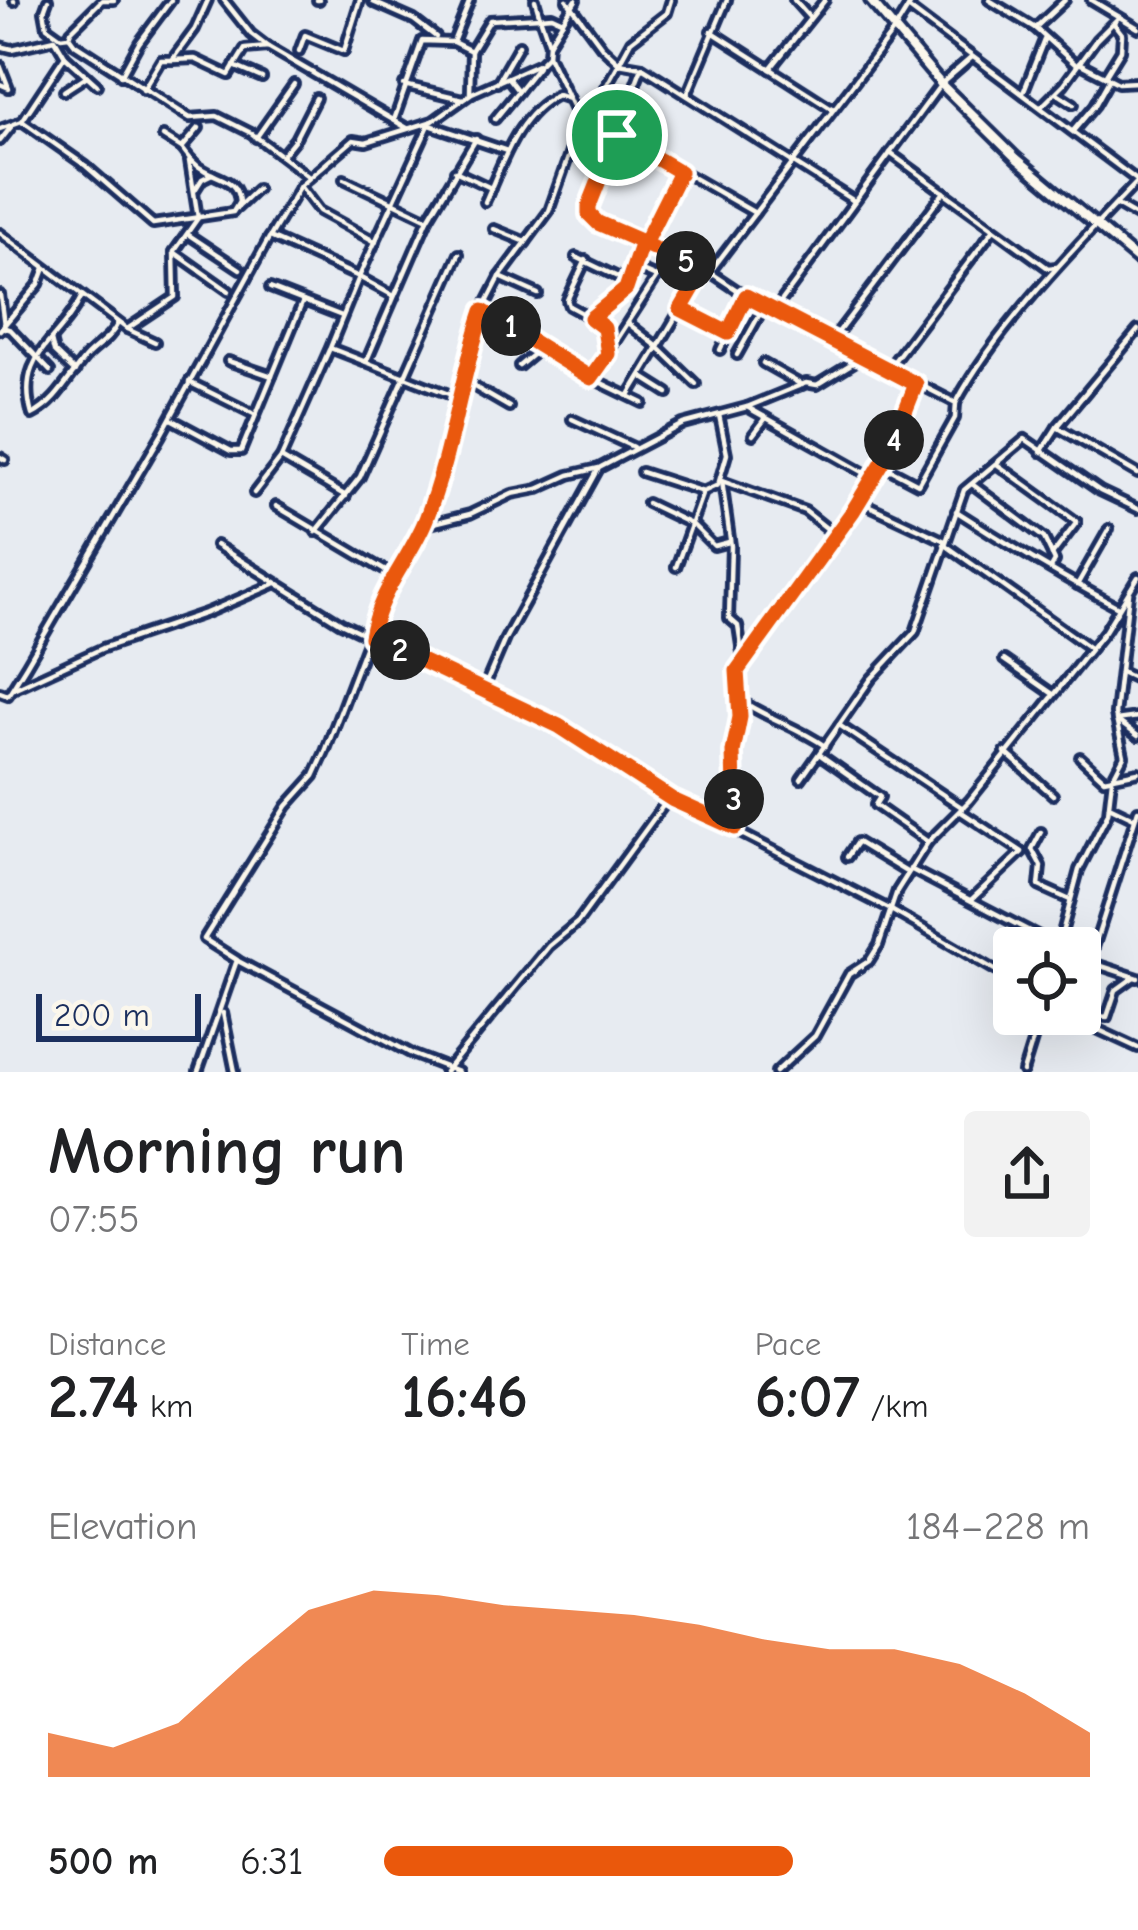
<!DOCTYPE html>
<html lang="en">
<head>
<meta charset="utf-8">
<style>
  body { margin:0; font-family:"Comic Neue",sans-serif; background:#f2f2f2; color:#202124; height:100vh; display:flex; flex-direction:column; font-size:45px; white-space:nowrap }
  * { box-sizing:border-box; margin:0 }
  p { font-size:39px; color:#757577 }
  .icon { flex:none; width:66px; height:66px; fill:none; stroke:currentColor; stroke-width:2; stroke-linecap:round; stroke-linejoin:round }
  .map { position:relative; height:1072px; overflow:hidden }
  .sheet { display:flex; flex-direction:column; background:#fff; flex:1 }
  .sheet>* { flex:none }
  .fabs { position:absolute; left:993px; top:927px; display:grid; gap:24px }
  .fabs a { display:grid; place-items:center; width:108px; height:108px; border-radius:12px; background:#fff; box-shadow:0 12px 48px #0002; font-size:60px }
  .scale { position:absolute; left:36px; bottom:30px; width:165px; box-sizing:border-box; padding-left:12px; border:6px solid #1b2f5e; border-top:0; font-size:33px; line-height:42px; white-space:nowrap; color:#1b2f5e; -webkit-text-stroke:9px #fbf7ec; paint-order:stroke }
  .pin { position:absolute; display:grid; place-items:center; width:102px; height:102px; color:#fff; margin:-51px; border:6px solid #fff; border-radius:50%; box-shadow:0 3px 12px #0007 }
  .km { position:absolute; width:60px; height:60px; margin:-30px; border-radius:50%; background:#222; color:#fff; font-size:33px; line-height:60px; text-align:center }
  .round { display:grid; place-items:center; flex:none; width:126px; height:126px; border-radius:12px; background:#f2f2f2 }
  .summary { display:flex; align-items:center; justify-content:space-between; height:204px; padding:0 48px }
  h1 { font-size:66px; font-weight:800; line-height:90px }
  .stats { display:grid; grid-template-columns:repeat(3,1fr); gap:18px; height:204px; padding:12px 48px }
  .stats div { display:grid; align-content:center }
  .stats b { font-size:60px; font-weight:800 }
  .stats small { font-size:33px; font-weight:400 }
  .stats p { font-size:33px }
  .chart { height:336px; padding:24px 48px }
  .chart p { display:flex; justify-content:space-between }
  .chart svg { width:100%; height:216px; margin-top:12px; fill:#ea580c; opacity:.7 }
  ul { padding:0 48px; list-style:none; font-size:39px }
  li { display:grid; grid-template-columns:192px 144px 1fr; align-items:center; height:90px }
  li i { height:30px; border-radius:15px; background:#ea580c }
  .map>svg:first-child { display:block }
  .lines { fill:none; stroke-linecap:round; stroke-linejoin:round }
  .minor-casing { stroke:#1b2f5e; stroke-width:14 }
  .tertiary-casing { stroke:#1b2f5e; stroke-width:16 }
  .minor { stroke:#fbf7ec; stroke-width:4.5 }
  .tertiary { stroke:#fbf7ec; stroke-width:8 }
  .route-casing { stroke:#fff; stroke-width:24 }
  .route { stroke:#ea580c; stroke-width:15 }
</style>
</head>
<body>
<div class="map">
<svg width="1138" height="1072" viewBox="0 0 1138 1072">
  <rect width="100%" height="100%" fill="#e7ebf1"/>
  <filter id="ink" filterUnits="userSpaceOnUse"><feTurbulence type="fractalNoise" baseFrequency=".00833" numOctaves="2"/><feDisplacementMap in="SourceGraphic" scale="24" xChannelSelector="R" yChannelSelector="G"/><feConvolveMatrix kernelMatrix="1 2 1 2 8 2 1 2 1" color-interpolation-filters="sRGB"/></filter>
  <g filter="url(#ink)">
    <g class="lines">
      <!-- minor casing -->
      <g class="minor-casing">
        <g id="minor">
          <path d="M48 0 44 11 47 27 61 37 69 36"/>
          <path d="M114 0H102L71 31 69 36 75 44 190 118 217 116 251 133 309 177"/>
          <path d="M224 0 251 34 268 47"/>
          <path d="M317 0H319"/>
          <path d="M470 0 453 42 471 51 490 20 540 17 549 43 548 55 583 129"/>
          <path d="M535 0 540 17 552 16 563 21"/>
          <path d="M567 0 602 47 619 63 642 67 854 201"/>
          <path d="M794 0 810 18"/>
          <path d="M989 0 1035 28 1075 64"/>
          <path d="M1091 0 1138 28"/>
          <path d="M14 1V0"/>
          <path d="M373 2 414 20 436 37"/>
          <path d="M908 8 1138 181C1080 242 995 329 956 403"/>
          <path d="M1035 28 1065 0"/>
          <path d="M711 31 833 109"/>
          <path d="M549 43 576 0"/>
          <path d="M0 46 12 49 55 39 65 56 22 121 0 129"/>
          <path d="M299 51 305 35 344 51 360 0"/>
          <path d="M65 56 97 85"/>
          <path d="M172 60 195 59 229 75 245 49 268 47 407 128"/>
          <path d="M1079 63 1118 83 1138 82"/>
          <path d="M0 65 9 88 0 84"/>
          <path d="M234 66 262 78"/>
          <path d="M642 67 589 206V214L598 223 710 272 746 296 956 403 955 418 918 484 882 465"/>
          <path d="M770 69 825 0"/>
          <path d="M121 76 139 43 171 0"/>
          <path d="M1105 76 1121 50 1122 34 1115 25"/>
          <path d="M508 78 518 91 538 66"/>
          <path d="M497 83 519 45"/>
          <path d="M404 85 463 99"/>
          <path d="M143 90 161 60H172L195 29 208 0"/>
          <path d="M64 91 87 76"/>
          <path d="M470 93 471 51"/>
          <path d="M1023 93 1044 40"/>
          <path d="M1057 93 1074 104"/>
          <path d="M687 95 727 0"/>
          <path d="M1041 107 1064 84 1096 40 1119 17"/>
          <path d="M589 118 755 213"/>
          <path d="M495 119 518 91"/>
          <path d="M394 120 422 41 451 42"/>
          <path d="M22 121 86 166 153 224 233 212 239 202C237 179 221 180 204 170 194 165 188 156 182 148L199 128"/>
          <path d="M427 124 507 151"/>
          <path d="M1073 131 1095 105 1109 80"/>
          <path d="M163 136 182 148"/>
          <path d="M256 138 294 84"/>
          <path d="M0 141 11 127"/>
          <path d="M890 153 1048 268 1057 267"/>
          <path d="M282 155 295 139 316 98"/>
          <path d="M455 171 491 188C506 153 521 113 557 95L569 99"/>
          <path d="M344 179 428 219 476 139"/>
          <path d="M300 186 319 211 376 242"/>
          <path d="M195 190 202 179 212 174"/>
          <path d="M485 202 491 188"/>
          <path d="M1117 205 1138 217"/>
          <path d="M237 208 257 189"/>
          <path d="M494 229 526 242"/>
          <path d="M0 233 127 329 155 342"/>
          <path d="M189 235 240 269"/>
          <path d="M645 242 680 172"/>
          <path d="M174 252 229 291"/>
          <path d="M576 257 626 281 641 244"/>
          <path d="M586 260 567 300 569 306 591 318C603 306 625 300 626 281"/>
          <path d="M633 267 656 277"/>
          <path d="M710 272 895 29 913 0"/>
          <path d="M500 277 538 294"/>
          <path d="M270 288 342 316"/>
          <path d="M0 295 4 325"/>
          <path d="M82 296C59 344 15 354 32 415 57 402 68 378 85 358 97 345 110 340 118 323"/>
          <path d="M394 296 359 277 429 125"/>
          <path d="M777 307 941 84 972 57"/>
          <path d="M681 309 728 333"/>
          <path d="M483 311 591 378 643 403"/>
          <path d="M591 318 604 328 607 354 591 378"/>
          <path d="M629 324 658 347 703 271"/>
          <path d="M2 327 11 330 50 371"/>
          <path d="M127 329 175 297 174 252 198 218 189 161"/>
          <path d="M0 330 39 284 45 268"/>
          <path d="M833 339 944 192"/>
          <path d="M51 340 54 352 75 372"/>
          <path d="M720 350 746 296"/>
          <path d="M607 354 671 255"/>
          <path d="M737 355 766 303"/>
          <path d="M228 361 272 376"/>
          <path d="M366 362 428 219"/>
          <path d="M763 363 802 385"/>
          <path d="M519 366 543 346"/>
          <path d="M888 369 993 230"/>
          <path d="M641 376 668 393"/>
          <path d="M464 381 509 407"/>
          <path d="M189 382 254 414"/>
          <path d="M629 395 658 347 696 384"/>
          <path d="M459 398 330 348 359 277 270 237 300 186 353 140 366 142 433 121 472 93 540 63 548 55"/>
          <path d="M747 407 872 477"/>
          <path d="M171 419 231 451H241L303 301"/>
          <path d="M572 419 633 447"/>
          <path d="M1057 427 1138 474"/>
          <path d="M753 435 766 418"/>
          <path d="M1041 452 1057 427 1138 330"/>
          <path d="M0 457 5 460"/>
          <path d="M281 458 346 496"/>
          <path d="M998 465 1077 522 1052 555"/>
          <path d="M641 472 703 492 718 485 727 454 719 415"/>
          <path d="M972 484 1044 538 1055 561 1051 568"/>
          <path d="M254 493 281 458 329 350"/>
          <path d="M859 501 945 541"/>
          <path d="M647 503 693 525 714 546 729 542"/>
          <path d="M276 506 394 576"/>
          <path d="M956 511C1010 546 1062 577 1118 607"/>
          <path d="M426 525 470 514 512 494 538 489 569 475 599 468 683 424 747 407 806 383 817 385 864 356"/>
          <path d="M316 532 360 477 459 254"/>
          <path d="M944 544 1090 648"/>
          <path d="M216 545 341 623 558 726 673 799 891 910 1014 981"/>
          <path d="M676 567 703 492"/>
          <path d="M1077 585 1109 529"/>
          <path d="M743 659 738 626 729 618 731 546 722 481 805 511 835 535"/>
          <path d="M1004 660 1053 694"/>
          <path d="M1121 672 1138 680"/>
          <path d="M484 688 505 639 598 470"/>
          <path d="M13 689 103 648 206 613 274 584"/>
          <path d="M0 692 8 695 26 666 161 435 269 238"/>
          <path d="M748 705C775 721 799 728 825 746"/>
          <path d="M1116 720 1138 717"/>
          <path d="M1119 722 1138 736"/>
          <path d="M1005 752 1053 795"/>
          <path d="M819 754 880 797 875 805 928 842"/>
          <path d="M1080 757 1104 779 1138 772"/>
          <path d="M801 779 839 725"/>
          <path d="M1109 806 1134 818"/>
          <path d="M963 808 839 725 871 679 915 632 964 490 1025 439 1100 491 1138 509"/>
          <path d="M960 811 1022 852 971 900"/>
          <path d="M735 828 733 752 740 717 737 671 853 511 890 450 916 384"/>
          <path d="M1041 832 1032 849 1041 866 1039 886 1070 900"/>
          <path d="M847 857 857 842 908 873"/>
          <path d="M910 869 1062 948"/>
          <path d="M1059 944 1079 870 1108 813 1112 779 1124 756 1115 714 1129 593"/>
          <path d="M1080 959 1138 978"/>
          <path d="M238 961 414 1055 458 1072"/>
          <path d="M1089 963 1138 810"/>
          <path d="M223 1013 235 1072"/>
          <path d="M1064 1014 1138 1048"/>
          <path d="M1080 1014 1107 1017 1116 990 1134 977"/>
          <path d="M198 1072 237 960 204 939 287 806 314 776 325 752 383 600 426 518 484 308 500 277 549 211 570 152 631 41 667 13 671 0"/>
          <path d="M445 1072 549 946 578 922 668 799"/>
          <path d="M776 1072 815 1036 849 974 869 961 879 945 897 891 928 842 969 801 1105 631 1138 577"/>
          <path d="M1023 1072 1041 1014"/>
        </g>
      </g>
      <!-- tertiary casing -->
      <g class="tertiary-casing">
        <path id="tertiary" d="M870 0 941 84 1016 158 1138 260"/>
      </g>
      <!-- minor -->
      <use href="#minor" class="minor"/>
      <!-- tertiary -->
      <use href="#tertiary" class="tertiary"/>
    </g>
  </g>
  <g class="lines" filter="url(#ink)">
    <!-- route casing -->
    <g class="route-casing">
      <path id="route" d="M617 135 680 172 644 244 703 271 681 309 728 333 746 296 916 384 890 450 853 511 737 671 740 717 733 752 735 828 673 800 559 726 371 637C378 592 410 559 426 519 452 452 460 379 483 311L591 378 608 354 604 328 591 318 626 289 642 242 598 223 589 214V206Z"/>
    </g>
    <!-- route -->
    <use href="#route" class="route"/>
  </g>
</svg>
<div class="fabs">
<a><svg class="icon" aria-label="locate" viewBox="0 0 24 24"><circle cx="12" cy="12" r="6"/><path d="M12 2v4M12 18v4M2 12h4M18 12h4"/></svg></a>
</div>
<div class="scale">200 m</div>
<div class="pin" style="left:617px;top:135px;background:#1e9e55"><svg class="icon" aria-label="arrive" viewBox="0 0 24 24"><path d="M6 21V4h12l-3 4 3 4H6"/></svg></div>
<b class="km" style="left:511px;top:326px">1</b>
<b class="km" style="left:400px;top:650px">2</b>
<b class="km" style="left:734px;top:799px">3</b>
<b class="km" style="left:894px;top:440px">4</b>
<b class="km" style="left:686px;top:261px">5</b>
</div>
<section class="sheet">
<div class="summary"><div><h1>Morning run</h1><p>07:55</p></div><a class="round"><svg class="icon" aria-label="share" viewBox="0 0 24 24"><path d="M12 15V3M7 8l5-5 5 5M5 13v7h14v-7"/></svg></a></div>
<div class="stats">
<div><p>Distance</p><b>2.74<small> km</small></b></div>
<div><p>Time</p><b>16:46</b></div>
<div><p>Pace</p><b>6:07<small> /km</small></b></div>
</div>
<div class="chart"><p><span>Elevation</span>184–228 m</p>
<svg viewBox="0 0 160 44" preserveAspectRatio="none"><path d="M0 44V35L10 38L20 33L30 21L40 10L50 6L60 7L70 9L80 10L90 11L100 13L110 16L120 18L130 18L140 21L150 27L160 35V44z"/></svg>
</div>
<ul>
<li><b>500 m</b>6:31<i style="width:58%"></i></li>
</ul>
</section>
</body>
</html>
